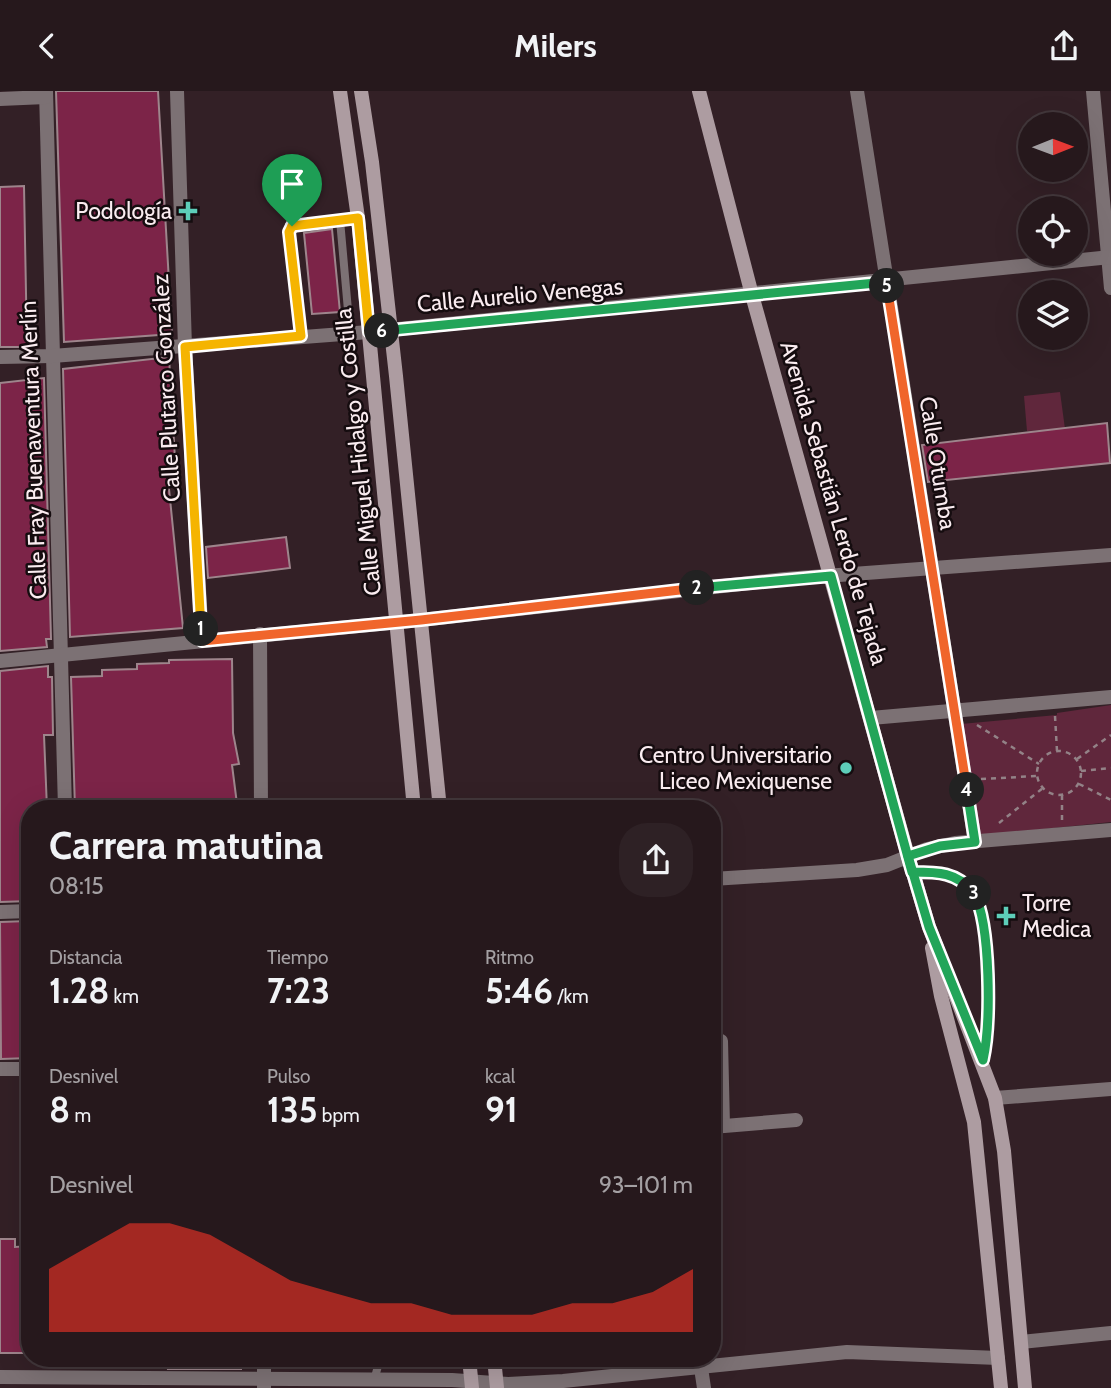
<!DOCTYPE html>
<html lang="es">
<head>
<meta charset="utf-8">
<style>
  body { margin:0; font-family:Cabin,sans-serif; background:#2e2125; color:#f1f3f6; height:100vh; display:flex; flex-direction:column; font-size:26px; white-space:nowrap }
  * { box-sizing:border-box; margin:0 }
  p { font-size:23px; color:#a4a0a3 }
  .icon { flex:none; width:38px; height:38px; fill:none; stroke:currentColor; stroke-width:2; stroke-linecap:round; stroke-linejoin:round }
  .map { position:relative; flex:1; overflow:hidden }
  .sheet { position:absolute; left:21px; top:709px; width:700px; height:567px; display:flex; flex-direction:column; background:#26181c; border-radius:28px; box-shadow:0 7px 28px #0002,0 0 0 2px #42373b }
  .sheet>* { flex:none }
  .needle { width:46px; rotate:89deg }
  .fabs { position:absolute; left:1018px; top:21px; display:grid; gap:14px }
  .fabs a { display:grid; place-items:center; width:70px; height:70px; border-radius:50%; background:#26181c; box-shadow:0 7px 28px #0002,0 0 0 2px #42373b; font-size:35px }
  .pin { position:absolute; display:grid; place-items:center; width:60px; height:60px; color:#fff; margin:-72px -30px; border-radius:50% 50% 50% 0; rotate:-45deg; box-shadow:0 0 7px #0007 }
  .pin .icon { rotate:45deg }
  .km { position:absolute; width:35px; height:35px; margin:-18px; border-radius:50%; background:#222; color:#fff; font-size:19px; line-height:35px; text-align:center }
  .round { display:grid; place-items:center; flex:none; width:74px; height:74px; border-radius:28px; background:#2e2125 }
  .overview { display:flex; align-items:center; justify-content:space-between; height:119px; padding:0 28px }
  h1 { font-size:38px; font-weight:700; line-height:52px }
  .stats { display:grid; grid-template-columns:repeat(3,1fr); gap:10px; height:119px; padding:7px 28px }
  .stats div { display:grid; align-content:center }
  .stats b { font-size:35px; font-weight:700 }
  .stats small { font-size:19px; font-weight:400 }
  .stats p { font-size:19px }
  .chart { height:196px; padding:14px 28px }
  .chart p { display:flex; justify-content:space-between }
  .chart svg { width:100%; height:126px; margin-top:7px; fill:#d93025; opacity:.7 }
  header { display:flex; justify-content:space-between; align-items:center; height:91px; padding:0 28px; background:#26181c; font-size:32px; font-weight:700 }
  .map>svg:first-child { display:block }
  .green { fill:#60273c }
  .building { fill:#7c2448; stroke:#9e858c; stroke-width:2 }
  .lines { fill:none; stroke-linecap:round; stroke-linejoin:round }
  .path { stroke:#938287; stroke-width:2.5; stroke-dasharray:5 5; stroke-linecap:butt }
  .service { stroke:#7c7174; stroke-width:8 }
  .minor { stroke:#7c7174; stroke-width:14 }
  .secondary { stroke:#ad9ca1; stroke-width:14 }
  .split-1-casing { stroke:#fff; stroke-width:14 }
  .split-2-casing { stroke:#fff; stroke-width:14 }
  .split-3-casing { stroke:#fff; stroke-width:14 }
  .split-4-casing { stroke:#fff; stroke-width:14 }
  .split-5-casing { stroke:#fff; stroke-width:14 }
  .split-6-casing { stroke:#fff; stroke-width:14 }
  .split-7-casing { stroke:#fff; stroke-width:14 }
  .split-1 { stroke:#f5b400; stroke-width:9 }
  .split-2 { stroke:#f0652b; stroke-width:9 }
  .split-3 { stroke:#22a559; stroke-width:9 }
  .split-4 { stroke:#22a559; stroke-width:9 }
  .split-5 { stroke:#f0652b; stroke-width:9 }
  .split-6 { stroke:#22a559; stroke-width:9 }
  .split-7 { stroke:#f5b400; stroke-width:9 }
  .poi-dot { fill:#5dceb9; stroke:#150c0f; stroke-width:2.5 }
  .labels { text-anchor:middle; dominant-baseline:central; stroke-width:5; stroke-linejoin:round; paint-order:stroke }
  .poi-label { font-size:23px; fill:#faecf0; stroke:#150c0f; text-anchor:end }
  .street-label { font-size:23px; fill:#faecf0; stroke:#150c0f }
</style>
</head>
<body>
<header><svg class="icon" aria-label="back" viewBox="0 0 24 24"><path d="M15 5l-7 7 7 7"/></svg>Milers<svg class="icon" aria-label="share" viewBox="0 0 24 24"><path d="M12 15V3M7 8l5-5 5 5M5 13v7h14v-7"/></svg></header>
<div class="map">
<svg width="1111" height="1297" viewBox="0 0 1111 1297">
  <rect width="100%" height="100%" fill="#332026"/>
  <!-- green -->
  <g class="green">
    <path d="M1060 301 1065 338 1027 340 1024 305Z"/>
    <path d="M1111 614V731L978 745 961 633 1057 624V622Z"/>
  </g>
  <!-- building -->
  <g class="building">
    <path d="M56 0H158L172 243 64 251Z"/>
    <path d="M24 95 27 256H0V96Z"/>
    <path d="M332 138 340 221 312 223 304 142Z"/>
    <path d="M169 266 176 385 168 388 183 537 70 546 63 278Z"/>
    <path d="M44 287 51 548H46L47 556 0 560V292Z"/>
    <path d="M1107 332 1110 372 928 391 922 354Z"/>
    <path d="M286 446 290 477 208 487 206 456Z"/>
    <path d="M232 568 233 642 239 673 232 674 237 713 203 718H75L71 586 102 585V579L137 578V573L169 572V569Z"/>
    <path d="M48 575V586H52L53 644H44L47 718H30V810L0 811V580Z"/>
    <path d="M28 830 30 967 1 968 0 831Z"/>
    <path d="M0 1148H15V1156L30 1155V1262H0Z"/>
    <path d="M169 1267H241V1278H168Z"/>
  </g>
  <g class="lines">
    <!-- path -->
    <g class="path">
      <path d="M1055 625 1057 660"/>
      <path d="M977 634 1039 673"/>
      <circle cx="1059" cy="682" r="22"/>
      <path d="M1077 668 1111 644"/>
      <path d="M1081 680 1111 677"/>
      <path d="M981 688 1037 685"/>
      <path d="M1079 693 1111 709"/>
      <path d="M1062 704V729"/>
      <path d="M999 732 1043 697"/>
    </g>
    <!-- service -->
    <g class="service">
      <path d="M340 129 350 242"/>
      <path d="M301 245 290 138 358 127"/>
      <path d="M912 781C933 781 952 779 968 795 994 819 991 936 983 969"/>
      <path d="M712 901 716 909"/>
      <path d="M374 1290 379 1271 383 1267"/>
    </g>
    <!-- minor -->
    <g class="minor">
      <path d="M46 0 65 718"/>
      <path d="M177 0 185 256 202 549"/>
      <path d="M857 0 975 751"/>
      <path d="M1093 0 1111 197"/>
      <path d="M0 8 46 6"/>
      <path d="M0 266 52 265 369 241 1111 166"/>
      <path d="M260 543 261 718"/>
      <path d="M0 570 421 529 785 488 1111 464"/>
      <path d="M871 627 1111 606"/>
      <path d="M712 788 857 779 887 774 927 758 955 752 1111 739"/>
      <path d="M0 821 30 820"/>
      <path d="M721 950 723 1035"/>
      <path d="M0 978H30"/>
      <path d="M28 978 30 1135"/>
      <path d="M995 1007 1111 998"/>
      <path d="M712 1036 796 1029"/>
      <path d="M1021 1251 1111 1242"/>
      <path d="M701 1277 704 1297"/>
      <path d="M0 1286 452 1289 508 1293 563 1290 847 1261 998 1267"/>
      <path d="M264 1297V1267"/>
    </g>
    <!-- secondary -->
    <g class="secondary">
      <path d="M340 0 358 127 414 718"/>
      <path d="M361 0 372 71 396 285 440 718"/>
      <path d="M699 0 752 204 908 765 929 836 995 1007 1004 1060 1025 1297"/>
      <path d="M932 857 941 905 974 1031 1001 1297"/>
      <path d="M469 1267 472 1297"/>
      <path d="M494 1267 497 1297"/>
    </g>
  </g>
  <g class="lines">
    <!-- split-1 casing -->
    <g class="split-1-casing">
      <path id="split-1" d="M201 538 185 256 301 245 289 141 292 135"/>
    </g>
    <!-- split-2 casing -->
    <g class="split-2-casing">
      <path id="split-2" d="M201 538 202 550 421 529 697 497"/>
    </g>
    <!-- split-3 casing -->
    <g class="split-3-casing">
      <path id="split-3" d="M697 497 831 485 912 781C938 781 957 781 974 802"/>
    </g>
    <!-- split-4 casing -->
    <g class="split-4-casing">
      <path id="split-4" d="M967 699 975 751 940 755 908 765 929 836 983 969C991 933 991 834 974 802"/>
    </g>
    <!-- split-5 casing -->
    <g class="split-5-casing">
      <path id="split-5" d="M887 195 967 699"/>
    </g>
    <!-- split-6 casing -->
    <g class="split-6-casing">
      <path id="split-6" d="M382 240 886 191 887 195"/>
    </g>
    <!-- split-7 casing -->
    <g class="split-7-casing">
      <path id="split-7" d="M292 135 358 127 369 241 382 240"/>
    </g>
    <!-- split-1 -->
    <use href="#split-1" class="split-1"/>
    <!-- split-2 -->
    <use href="#split-2" class="split-2"/>
    <!-- split-3 -->
    <use href="#split-3" class="split-3"/>
    <!-- split-4 -->
    <use href="#split-4" class="split-4"/>
    <!-- split-5 -->
    <use href="#split-5" class="split-5"/>
    <!-- split-6 -->
    <use href="#split-6" class="split-6"/>
    <!-- split-7 -->
    <use href="#split-7" class="split-7"/>
  </g>
  <!-- markers -->
  <g class="poi-dot">
    <path d="M184.5 109.5h7v7h7v7h-7v7h-7v-7h-7v-7h7z"/>
    <circle cx="846" cy="677" r="7"/>
    <path d="M1002.5 814.5h7v7h7v7h-7v7h-7v-7h-7v-7h7z"/>
  </g>
  <g class="labels">
    <!-- poi labels -->
    <g class="poi-label">
      <text x="172" y="120">Podología</text>
      <text x="832" y="664">Centro Universitario<tspan x="832" dy="26">Liceo Mexiquense</tspan></text>
      <text x="1022" y="812" text-anchor="start">Torre<tspan x="1022" dy="26">Medica</tspan></text>
    </g>
    <!-- street labels -->
    <g class="street-label">
      <text transform="translate(520 204) rotate(-5)">Calle Aurelio Venegas</text>
      <text transform="translate(166 297) rotate(-93)">Calle Plutarco González</text>
      <text transform="translate(33 359) rotate(-92)">Calle Fray Buenaventura Merlín</text>
      <text transform="translate(358 361) rotate(-96)">Calle Miguel Hidalgo y Costilla</text>
      <text transform="translate(938 372) rotate(81)">Calle Otumba</text>
      <text transform="translate(834 412) rotate(74)">Avenida Sebastián Lerdo de Tejada</text>
    </g>
  </g>
</svg>
<div class="fabs">
<a><svg class="needle" viewBox="-14 -14 28 28"><path d="M0-13l5 13h-10z" fill="#e53935"/><path d="M0 13l5-13h-10z" fill="#a4a0a3"/></svg></a>
<a><svg class="icon" aria-label="locate" viewBox="0 0 24 24"><circle cx="12" cy="12" r="6"/><path d="M12 2v4M12 18v4M2 12h4M18 12h4"/></svg></a>
<a><svg class="icon" aria-label="layers" viewBox="0 0 24 24"><path d="M12 4l9 5-9 5-9-5zM3 14l9 5 9-5"/></svg></a>
</div>
<div class="pin" style="left:292px;top:135px;background:#1e9e55"><svg class="icon" aria-label="arrive" viewBox="0 0 24 24"><path d="M6 21V4h12l-3 4 3 4H6"/></svg></div>
<b class="km" style="left:201px;top:538px">1</b>
<b class="km" style="left:697px;top:497px">2</b>
<b class="km" style="left:974px;top:802px">3</b>
<b class="km" style="left:967px;top:699px">4</b>
<b class="km" style="left:887px;top:195px">5</b>
<b class="km" style="left:382px;top:240px">6</b>
<section class="sheet">
<div class="overview"><div><h1>Carrera matutina</h1><p>08:15</p></div><a class="round"><svg class="icon" aria-label="share" viewBox="0 0 24 24"><path d="M12 15V3M7 8l5-5 5 5M5 13v7h14v-7"/></svg></a></div>
<div class="stats">
<div><p>Distancia</p><b>1.28<small> km</small></b></div>
<div><p>Tiempo</p><b>7:23</b></div>
<div><p>Ritmo</p><b>5:46<small> /km</small></b></div>
</div>
<div class="stats">
<div><p>Desnivel</p><b>8<small> m</small></b></div>
<div><p>Pulso</p><b>135<small> bpm</small></b></div>
<div><p>kcal</p><b>91</b></div>
</div>
<div class="chart"><p><span>Desnivel</span>93–101 m</p>
<svg viewBox="0 0 160 44" preserveAspectRatio="none"><path d="M0 44V22L10 14L20 6L30 6L40 10L50 18L60 26L70 30L80 34L90 34L100 38L110 38L120 38L130 34L140 34L150 30L160 22V44z"/></svg>
</div>
</section>
</div>
</body>
</html>
